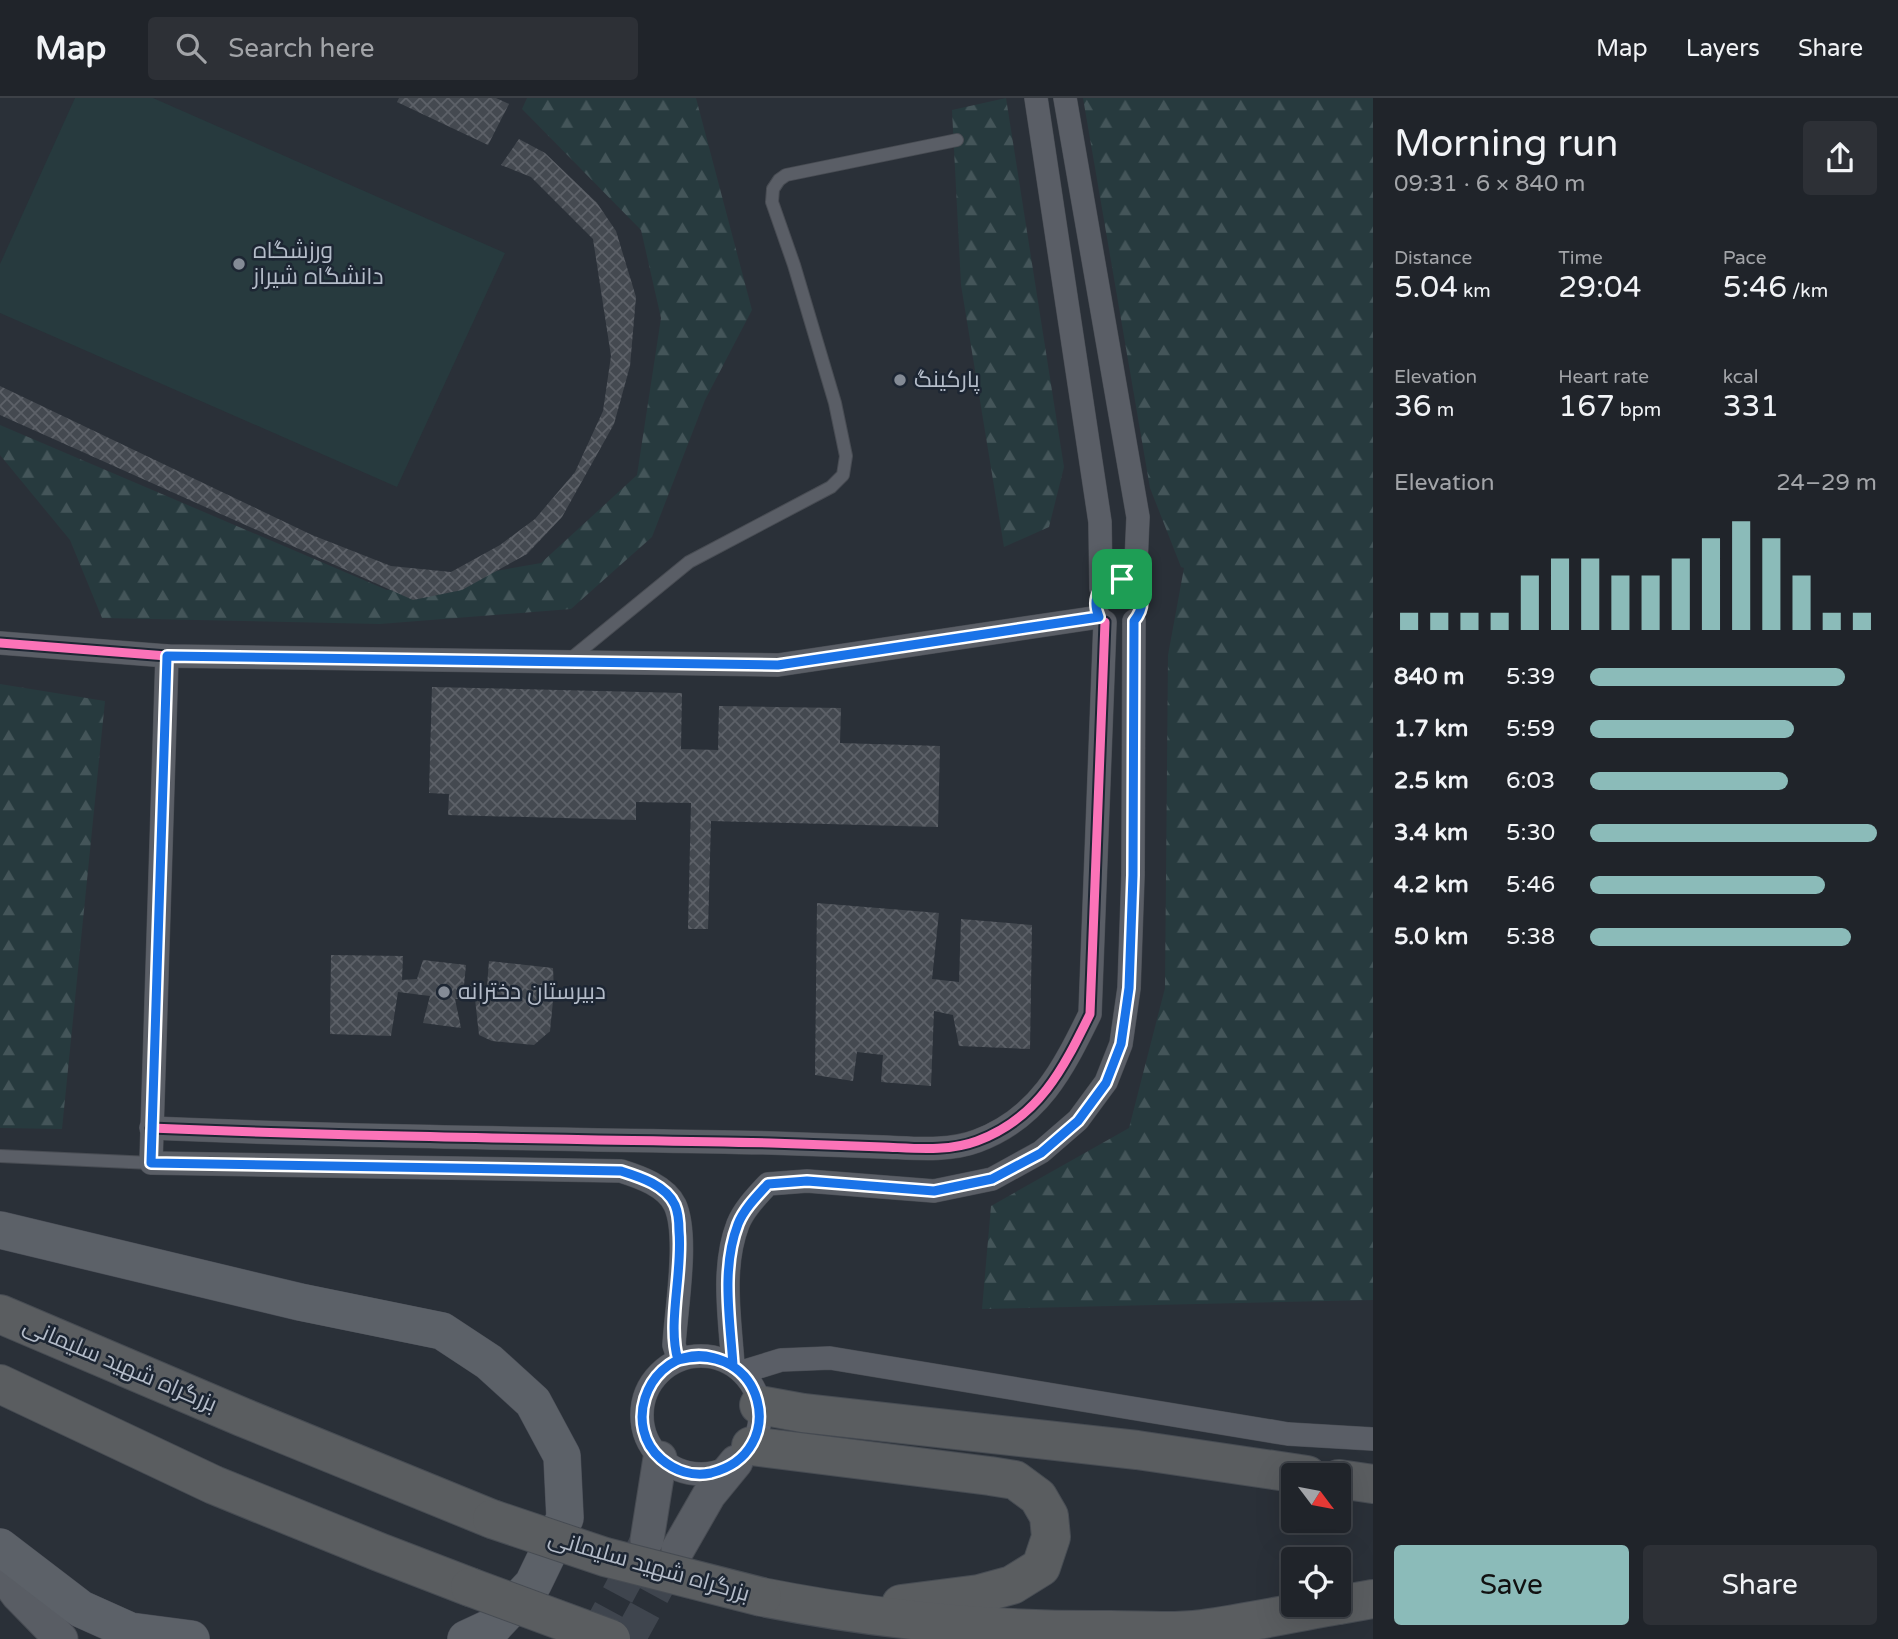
<!DOCTYPE html>
<html lang="en">
<head>
<meta charset="utf-8">
<style>
  body { margin:0; font-family:"Varela Round",Cairo,sans-serif; background:#2d3036; color:#f1f3f6; height:100vh; display:flex; flex-direction:column; font-size:26px; white-space:nowrap }
  * { box-sizing:border-box; margin:0 }
  p { font-size:23px; color:#a2a4a8 }
  .icon { flex:none; width:38px; height:38px; fill:none; stroke:currentColor; stroke-width:2; stroke-linecap:round; stroke-linejoin:round }
  .map { position:relative; flex:1; overflow:hidden }
  .details { display:flex; flex-direction:column; background:#20242a; width:525px }
  .details>* { flex:none }
  .needle { width:46px; rotate:122deg }
  .buttons { position:absolute; left:1281px; top:1365px; display:grid; gap:14px }
  .buttons a { display:grid; place-items:center; width:70px; height:70px; border-radius:7px; background:#20242a; box-shadow:0 7px 28px #0002,0 0 0 2px #3d4147; font-size:35px }
  .pin { position:absolute; display:grid; place-items:center; width:60px; height:60px; color:#fff; margin:-30px; border-radius:14px; box-shadow:0 4px 10px #0006 }
  .round { display:grid; place-items:center; flex:none; width:74px; height:74px; border-radius:7px; background:#2d3036 }
  .overview { display:flex; align-items:center; justify-content:space-between; height:119px; padding:0 21px }
  h1 { font-size:38px; font-weight:600; line-height:52px }
  .metrics { display:grid; grid-template-columns:repeat(3,1fr); gap:10px; height:119px; padding:7px 21px }
  .metrics div { display:grid; align-content:center }
  .metrics b { font-size:30px; font-weight:600 }
  .metrics small { font-size:19px; font-weight:400 }
  .metrics p { font-size:19px }
  .chart { height:196px; padding:14px 21px }
  .chart p { display:flex; justify-content:space-between }
  .chart svg { width:100%; height:126px; margin-top:7px; stroke:#8bbbb9; stroke-width:6 }
  .button { display:flex; gap:14px; margin-top:auto; padding:14px 21px }
  .button a { flex:1; height:80px; border-radius:7px; background:#8bbbb9; color:#111; font-size:28px; font-weight:600; line-height:80px; text-align:center }
  .button a+a { background:#2d3036; color:#f1f3f6 }
  ul { padding:0 21px; list-style:none; font-size:23px }
  li { display:grid; grid-template-columns:112px 84px 1fr; align-items:center; height:52px }
  li i { height:18px; border-radius:9px; background:#8bbbb9 }
  header { display:flex; align-items:center; gap:42px; box-sizing:border-box; height:98px; padding:0 35px; background:#20242a; border-bottom:2px solid #3d4147 }
  header strong { font-size:33px }
  nav { display:flex; gap:38px; margin-inline-start:auto; font-size:24px }
  .search { width:490px; height:63px; background:#2d3036; display:flex; align-items:center; gap:18px; box-sizing:border-box; padding:0 24px; border-radius:7px; color:#a2a4a8; font-size:26px }
  main { display:flex; flex:1; min-height:0 }
  .map>svg:first-child { display:block }
  .green { fill:#273a3e }
  .forest { fill:url(#forest-firs) }
  .building { fill:url(#building-cross-hatch) }
  .lines { fill:none; stroke-linecap:round; stroke-linejoin:round }
  .secondary-tunnel { stroke:#3f454e; stroke-width:33; stroke-dasharray:33 17; stroke-linecap:butt }
  .lane-casing { stroke:#484c53; stroke-width:14 }
  .street-casing { stroke:#484c53; stroke-width:24 }
  .secondary-casing { stroke:#484c53; stroke-width:35 }
  .primary-casing { stroke:#484c55; stroke-width:38 }
  .highway-casing { stroke:#474c53; stroke-width:40 }
  .lane { stroke:#5a5e66; stroke-width:12 }
  .street { stroke:#5a5e66; stroke-width:23 }
  .secondary { stroke:#595d64; stroke-width:33 }
  .primary { stroke:#5c6168; stroke-width:37 }
  .highway { stroke:#5a5d60; stroke-width:38 }
  .highway-bridge-casing { stroke:#474c53; stroke-width:40; stroke-linecap:butt }
  .highway-bridge { stroke:#5a5d60; stroke-width:38 }
  .cycleway-casing { stroke:#1d2633; stroke-width:13 }
  .cycleway { stroke:#fb73b8; stroke-width:9 }
  .route-casing { stroke:#fff; stroke-width:14 }
  .route { stroke:#1a73e8; stroke-width:9 }
  .poi-dot { fill:#848b96; stroke:#1d2633; stroke-width:2.5 }
  .labels { text-anchor:middle; dominant-baseline:central; stroke-width:5; stroke-linejoin:round; paint-order:stroke }
  .poi-label { font-size:23px; fill:#b4bcc9; stroke:#1d2633; text-anchor:start }
  .street-label { font-size:23px; fill:#b4bcc9; stroke:#1d2633 }
</style>
</head>
<body>
<header>
<strong>Map</strong>
<div class="search"><svg class="icon" aria-label="search" viewBox="0 0 24 24"><circle cx="10" cy="10" r="6"/><path d="M15 15l6 6"/></svg>Search here</div>
<nav><a>Map</a><a>Layers</a><a>Share</a></nav>
</header>
<main>
<div class="map">
<svg width="1373" height="1541" viewBox="0 0 1373 1541">
  <defs>
    <pattern id="forest-firs" width="22" height="20" patternUnits="userSpaceOnUse" patternTransform="scale(1.75)"><rect width="22" height="20" fill="#273a3e"/><path d="M5 1l3.5 6h-7zM16 11l3.5 6h-7z" fill="#445559"/></pattern>
    <pattern id="building-cross-hatch" width="8" height="8" patternUnits="userSpaceOnUse" patternTransform="scale(1.75)"><rect width="8" height="8" fill="#444950"/><path d="M0 0l8 8M0 8l8-8" fill="none" stroke="#5d6168"/></pattern>
  </defs>
  <rect width="100%" height="100%" fill="#2a3038"/>
  <!-- green -->
  <path class="green" d="M75 0H153L505 155 397 389 0 215V166Z"/>
  <!-- forest -->
  <g class="forest">
    <path d="M527 0H696L752 212 705 302 652 439 571 511 380 526 102 520 70 442 0 357V327L387 492 541 465 637 377 661 220 641 132 522 11Z"/>
    <path d="M1006 0 1064 369 1049 429 1004 449 961 187 952 12Z"/>
    <path d="M1083 0H1373V1202L982 1211 991 1108 1129 1030 1165 890 1168 557 1184 470 1181 469 1150 390Z"/>
    <path d="M0 586 105 603 62 1031 0 1030Z"/>
  </g>
  <!-- building -->
  <g class="building">
    <path d="M399 0H496L509 6 488 47 397 4Z"/>
    <path d="M519 41 545 55 597 105 616 133 636 199 630 268 614 326 562 419 527 456 462 492 413 502 0 317V288L312 437 391 468 451 474 500 447 535 421 575 374 603 313 611 258 593 141 531 79 501 67Z"/>
    <path d="M432 589 682 595 681 651 718 652 719 608 841 610 840 645 940 648 938 729 711 723 708 831H688L691 705 636 704V722L448 717 449 696 429 695Z"/>
    <path d="M817 805 939 815 932 881 959 884 961 821 1032 827 1030 951 959 948 953 917 934 913 931 988 881 984 883 957 857 954 853 983 815 977Z"/>
    <path d="M331 857 403 858 402 882 417 881 423 862 466 867 464 887 487 888 489 863 553 870 554 893 550 933 534 947 492 943 479 937 475 901H455L461 930 423 925 430 898 398 894 391 938 330 936Z"/>
  </g>
  <g class="lines">
    <!-- secondary-tunnel -->
    <g class="secondary-tunnel">
      <path d="M594 1541 646 1444"/>
      <path d="M629 1541 678 1451"/>
    </g>
    <!-- lane casing -->
    <g class="lane-casing">
      <g id="lane">
        <path d="M568 563 689 464 831 389 843 377 846 358 835 305 794 167 772 104 773 91 779 82 786 77 957 42"/>
        <path d="M0 1058 151 1065"/>
      </g>
    </g>
    <!-- street casing -->
    <g class="street-casing">
      <g id="street">
        <path d="M1036 0 1100 424 1101 490"/>
        <path d="M1065 0 1138 419 1135 488"/>
        <path d="M0 545 167 558 778 567 1099 519"/>
        <path d="M167 558 151 1065 621 1073C640 1079 666 1088 675 1107 689 1138 676 1212 674 1247L679 1262"/>
        <path d="M151 1030C358 1039 565 1041 771 1045 808 1046 846 1048 883 1049 913 1050 948 1054 977 1043 1039 1020 1063 971 1090 916L1105 524"/>
        <circle cx="701" cy="1317" r="59"/>
        <path d="M733 1267C730 1221 721 1170 738 1126 744 1111 757 1098 768 1086L807 1083 934 1093 992 1081 1041 1054 1078 1022 1106 984 1121 946 1129 890 1133 777 1134 523"/>
        <path d="M742 1274 781 1262 830 1260 1288 1336 1373 1341"/>
      </g>
    </g>
    <!-- secondary casing -->
    <g class="secondary-casing">
      <g id="secondary">
        <path d="M647 1442 660 1360"/>
        <path d="M678 1451 709 1397 736 1364"/>
        <path d="M0 1473 18 1497 61 1541"/>
      </g>
    </g>
    <!-- primary casing -->
    <g class="primary-casing">
      <g id="primary">
        <path d="M0 1132 300 1204 442 1233 489 1264 533 1304 562 1358 565 1420 533 1486 494 1528 466 1541"/>
        <path d="M0 1449 81 1511 130 1533 191 1541"/>
      </g>
    </g>
    <!-- highway casing -->
    <g class="highway-casing">
      <g id="highway">
        <path d="M0 1216 242 1319 492 1421"/>
        <path d="M0 1286 214 1387 379 1454 470 1489"/>
        <path d="M759 1307 803 1315 1137 1352 1307 1377"/>
        <path d="M751 1348 990 1378 1015 1382 1038 1399 1049 1418 1051 1439 1041 1469 1012 1487 979 1496 901 1506"/>
        <path d="M1339 1381 1373 1386"/>
        <path d="M762 1499C878 1522 993 1533 1111 1532 1141 1532 1172 1535 1202 1531 1247 1525 1293 1515 1338 1507"/>
        <path d="M1339 1507 1373 1501"/>
      </g>
    </g>
    <!-- lane -->
    <use href="#lane" class="lane"/>
    <!-- street -->
    <use href="#street" class="street"/>
    <!-- secondary -->
    <use href="#secondary" class="secondary"/>
    <!-- primary -->
    <use href="#primary" class="primary"/>
    <!-- highway -->
    <use href="#highway" class="highway"/>
    <!-- highway-bridge casing -->
    <g class="highway-bridge-casing">
      <g id="highway-bridge">
        <path d="M492 1421 605 1459 762 1499"/>
        <path d="M470 1489 611 1541"/>
      </g>
    </g>
    <!-- highway-bridge -->
    <use href="#highway-bridge" class="highway-bridge"/>
    <!-- cycleway casing -->
    <g class="cycleway-casing">
      <g id="cycleway">
        <path d="M0 545 167 558 778 567 1099 519"/>
        <path d="M151 1030C358 1039 565 1041 771 1045 808 1046 846 1048 883 1049 913 1050 948 1054 977 1043 1039 1020 1063 971 1090 916L1105 524"/>
      </g>
    </g>
    <!-- cycleway -->
    <use href="#cycleway" class="cycleway"/>
  </g>
  <g class="lines">
    <!-- route casing -->
    <g class="route-casing">
      <path id="route" d="M1122 481C1100 482 1091 500 1099 519L778 567 167 558 151 1065 621 1073C640 1079 666 1087 675 1107 678 1114 679 1125 679 1133 683 1174 667 1226 678 1262 764 1239 792 1355 711 1375 693 1379 675 1373 661 1361 624 1329 645 1265 692 1258 707 1256 720 1261 733 1267 730 1221 721 1170 738 1126 744 1111 757 1098 768 1086L807 1083 934 1093 992 1081 1041 1055 1078 1023 1106 985 1121 946 1129 890 1133 777 1134 523C1148 506 1142 487 1122 481"/>
    </g>
    <!-- route -->
    <use href="#route" class="route"/>
  </g>
  <!-- markers -->
  <g class="poi-dot">
    <circle cx="239" cy="166" r="7"/>
    <circle cx="900" cy="282" r="7"/>
    <circle cx="444" cy="894" r="7"/>
  </g>
  <g class="labels">
    <!-- poi labels -->
    <g class="poi-label">
      <text x="253" y="153">ورزشگاه<tspan x="253" dy="26">دانشگاه شیراز</tspan></text>
      <text x="914" y="282">پارکینگ</text>
      <text x="458" y="894">دبیرستان دخترانه</text>
    </g>
    <!-- street labels -->
    <g class="street-label">
      <text transform="translate(120 1267) rotate(23)">بزرگراه شهید سلیمانی</text>
      <text transform="translate(649 1468) rotate(16)">بزرگراه شهید سلیمانی</text>
    </g>
  </g>
</svg>
<div class="buttons">
<a><svg class="needle" viewBox="-14 -14 28 28"><path d="M0-13l5 13h-10z" fill="#e53935"/><path d="M0 13l5-13h-10z" fill="#a2a4a8"/></svg></a>
<a><svg class="icon" aria-label="locate" viewBox="0 0 24 24"><circle cx="12" cy="12" r="6"/><path d="M12 2v4M12 18v4M2 12h4M18 12h4"/></svg></a>
</div>
<div class="pin" style="left:1122px;top:481px;background:#1e9e55"><svg class="icon" aria-label="arrive" viewBox="0 0 24 24"><path d="M6 21V4h12l-3 4 3 4H6"/></svg></div>
</div>
<section class="details">
<div class="overview"><div><h1>Morning run</h1><p>09:31 · 6 × 840 m</p></div><a class="round"><svg class="icon" aria-label="share" viewBox="0 0 24 24"><path d="M12 15V3M7 8l5-5 5 5M5 13v7h14v-7"/></svg></a></div>
<div class="metrics">
<div><p>Distance</p><b>5.04<small> km</small></b></div>
<div><p>Time</p><b>29:04</b></div>
<div><p>Pace</p><b>5:46<small> /km</small></b></div>
</div>
<div class="metrics">
<div><p>Elevation</p><b>36<small> m</small></b></div>
<div><p>Heart rate</p><b>167<small> bpm</small></b></div>
<div><p>kcal</p><b>331</b></div>
</div>
<div class="chart"><p><span>Elevation</span>24–29 m</p>
<svg viewBox="0 0 160 44" preserveAspectRatio="none"><path d="M5 44V38M15 44V38M25 44V38M35 44V38M45 44V25M55 44V19M65 44V19M75 44V25M85 44V25M95 44V19M105 44V12M115 44V6M125 44V12M135 44V25M145 44V38M155 44V38"/></svg>
</div>
<ul>
<li><b>840 m</b>5:39<i style="width:89%"></i></li>
<li><b>1.7 km</b>5:59<i style="width:71%"></i></li>
<li><b>2.5 km</b>6:03<i style="width:69%"></i></li>
<li><b>3.4 km</b>5:30<i style="width:100%"></i></li>
<li><b>4.2 km</b>5:46<i style="width:82%"></i></li>
<li><b>5.0 km</b>5:38<i style="width:91%"></i></li>
</ul>
<div class="button"><a>Save</a><a>Share</a></div>
</section>
</main>
</body>
</html>
